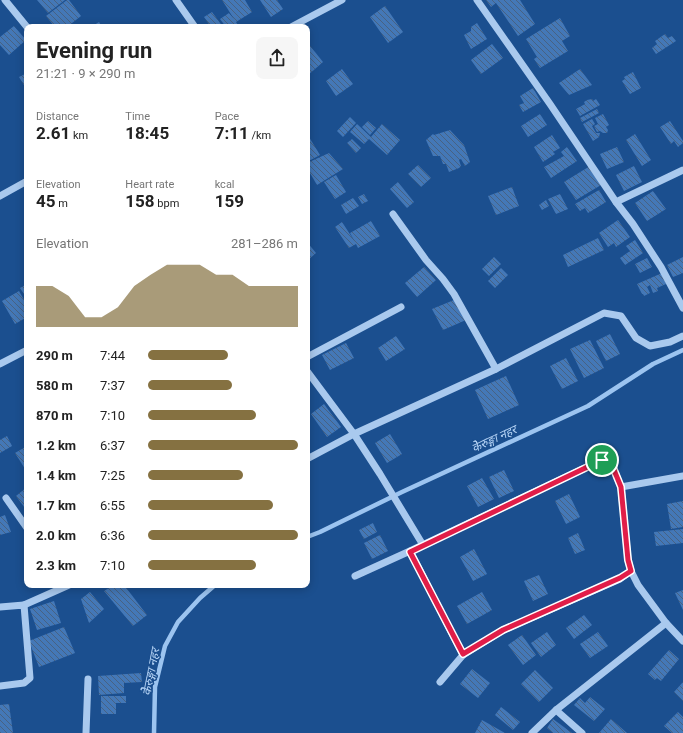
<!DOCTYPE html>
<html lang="en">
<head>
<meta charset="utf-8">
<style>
  body { margin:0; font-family:Roboto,"Noto Sans Devanagari",sans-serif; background:#f6f6f6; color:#222; height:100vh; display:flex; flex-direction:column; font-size:15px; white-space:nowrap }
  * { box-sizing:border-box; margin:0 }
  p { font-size:13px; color:#767676 }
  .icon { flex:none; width:22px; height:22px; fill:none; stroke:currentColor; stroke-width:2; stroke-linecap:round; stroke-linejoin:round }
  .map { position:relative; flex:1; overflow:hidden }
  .side { position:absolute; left:24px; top:24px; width:286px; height:564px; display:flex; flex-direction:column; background:#fff; border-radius:8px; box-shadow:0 2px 10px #0003 }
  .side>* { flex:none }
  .pin { position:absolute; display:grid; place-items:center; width:34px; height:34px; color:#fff; margin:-17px; border:2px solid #fff; border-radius:50%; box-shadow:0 1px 4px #0007 }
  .round { display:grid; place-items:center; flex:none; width:42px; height:42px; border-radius:8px; background:#f6f6f6 }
  .headline { display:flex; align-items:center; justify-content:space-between; height:68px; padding:0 12px }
  h1 { font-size:22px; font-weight:700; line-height:30px }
  .stats { display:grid; grid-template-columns:repeat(3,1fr); gap:6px; height:68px; padding:4px 12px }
  .stats div { display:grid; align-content:center }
  .stats b { font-size:17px; font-weight:700 }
  .stats small { font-size:11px; font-weight:400 }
  .stats p { font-size:11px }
  .chart { height:112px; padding:8px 12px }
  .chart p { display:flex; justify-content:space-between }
  .chart svg { width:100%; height:72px; margin-top:4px; fill:#857141; opacity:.7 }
  ul { padding:0 12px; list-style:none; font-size:13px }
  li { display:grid; grid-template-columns:64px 48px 1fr; align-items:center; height:30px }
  li i { height:10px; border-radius:5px; background:#857141 }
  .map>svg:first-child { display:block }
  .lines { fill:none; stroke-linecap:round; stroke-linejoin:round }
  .stream { stroke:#9cc4f0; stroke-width:4.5 }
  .building { fill:url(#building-back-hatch) }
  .minor { stroke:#a9c9ee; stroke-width:7 }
  .route-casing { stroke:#fff; stroke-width:8 }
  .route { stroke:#e11d48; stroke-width:5 }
  .labels { text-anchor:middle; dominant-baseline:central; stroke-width:3; stroke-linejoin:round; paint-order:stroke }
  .water-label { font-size:12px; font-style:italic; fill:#b5d3f5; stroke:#1b4f8f }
</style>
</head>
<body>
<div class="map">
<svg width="683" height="733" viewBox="0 0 683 733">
  <defs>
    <pattern id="building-back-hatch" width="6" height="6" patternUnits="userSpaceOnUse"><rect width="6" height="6" fill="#4478b7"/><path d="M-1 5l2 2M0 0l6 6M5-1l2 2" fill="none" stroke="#486282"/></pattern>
  </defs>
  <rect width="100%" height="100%" fill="#1b4f8f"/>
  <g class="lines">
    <!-- stream -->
    <g class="stream">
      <path d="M307 537 320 532 402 492 588 406 653 364 683 350"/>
      <path d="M154 733 155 687 165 646 178 622 200 598 215 585"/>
    </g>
  </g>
  <!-- building -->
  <g class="building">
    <path d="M37 0H65L48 13Z"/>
    <path d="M67 0H69L81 16 67 27H55L46 16Z"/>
    <path d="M222 0H245L252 12 236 22 239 27H226L220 19 229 13 234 19Z"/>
    <path d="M260 0H277L283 9 271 17Z"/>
    <path d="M486 0H520L535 24 518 36 496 3 491 7Z"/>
    <path d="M385 6 403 32 388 43 370 17Z"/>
    <path d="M212 12 223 27H211L204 17Z"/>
    <path d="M560 18 570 36 562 41 568 51 540 68 534 59 537 57 526 39Z"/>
    <path d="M99 22 102 27H91Z"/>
    <path d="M477 23 487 39 471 49 464 35 471 31V27Z"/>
    <path d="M14 26 26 40 9 55 0 45V37Z"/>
    <path d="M665 34 668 38 672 36 676 41 656 54 652 48 657 44 655 41Z"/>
    <path d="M307 42 323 62 307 76Z"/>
    <path d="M492 44 503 58 481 74 471 60Z"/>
    <path d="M342 69 353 84 336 96 326 81Z"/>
    <path d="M580 69 592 85 569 95 559 83Z"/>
    <path d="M633 72 641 88 630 94 622 81 625 79 624 77Z"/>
    <path d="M27 73V90L19 77Z"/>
    <path d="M533 88 541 102 523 112 519 105 524 103 520 96Z"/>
    <path d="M592 99 593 101 596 99 600 105 580 116 576 109 585 104 584 102 587 100Z"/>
    <path d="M597 109 599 113 582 122 580 118Z"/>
    <path d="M540 114 547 125 528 137 521 126Z"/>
    <path d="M603 114 609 125 606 127 608 130 607 133H603L600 131 597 132 594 126 598 124 595 118Z"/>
    <path d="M350 117 356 123 343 137 337 131Z"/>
    <path d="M592 119 595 124 592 126 596 133H600L599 137 593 141 583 124Z"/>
    <path d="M368 121 376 128 370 135 362 127Z"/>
    <path d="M670 121 683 141V143L678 147 674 141 671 144 660 127Z"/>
    <path d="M357 124 371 137 382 124 400 140 387 155 369 139 364 144 350 132Z"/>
    <path d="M450 130 464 145 470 162 465 166 461 159 459 160 461 166 459 168 449 172 446 164H443L440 156H433L426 140 433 134 434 135Z"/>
    <path d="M635 134 651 160 642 166 626 140Z"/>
    <path d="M552 135 560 148 553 152 555 154 543 162 534 147Z"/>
    <path d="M309 137 320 155 307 162V139Z"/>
    <path d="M352 139 361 148 356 153 347 143Z"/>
    <path d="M567 147 577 161 551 178 544 167 564 156 561 152Z"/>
    <path d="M617 147 624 162 607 169 600 154Z"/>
    <path d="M329 153 343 169 317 185 307 168V163Z"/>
    <path d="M418 165 431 178 421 187 408 174Z"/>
    <path d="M590 166 601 185 576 200 564 182Z"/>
    <path d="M634 166 642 182 624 191 616 175Z"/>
    <path d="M336 175 346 192 335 199 324 182Z"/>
    <path d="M398 182 414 202 407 208 390 189Z"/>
    <path d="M512 187 519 206 496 215 488 196Z"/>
    <path d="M599 190 606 202 588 213 585 208 580 211 575 204Z"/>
    <path d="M653 191 666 209 647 221 635 203Z"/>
    <path d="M364 194 368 201 362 204 358 197Z"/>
    <path d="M560 194 568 209 556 214 548 199Z"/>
    <path d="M353 198 359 206 346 214 341 205Z"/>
    <path d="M546 200 549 206 542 210 539 205Z"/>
    <path d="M618 220 630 237 616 247 614 243 608 247 599 233Z"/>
    <path d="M371 221 380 236 358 248 356 244 349 248 335 227 342 222 355 242 350 233Z"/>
    <path d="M598 238 604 250 568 267 563 255Z"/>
    <path d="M635 240 643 253 625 265 620 258 630 251 626 246Z"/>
    <path d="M307 242 316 253 307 261Z"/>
    <path d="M494 257 501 264 489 276 482 269Z"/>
    <path d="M683 257V273L673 277 667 265Z"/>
    <path d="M647 258 652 267 640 273 635 264Z"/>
    <path d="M424 267 436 280 417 297 405 283Z"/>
    <path d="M501 268 508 275 495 288 488 281Z"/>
    <path d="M662 273 666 284 657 288 658 291 653 293 650 285 647 287 650 293 644 296 643 294H642L637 284Z"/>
    <path d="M27 284V299L20 288Z"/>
    <path d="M19 291 27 305V317L15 324 2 301Z"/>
    <path d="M454 300 466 320 443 330 432 309Z"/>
    <path d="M610 334 620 354 606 361 596 341Z"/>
    <path d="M396 336 405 349 386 361 378 348Z"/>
    <path d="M590 340 604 368 584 378 570 349Z"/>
    <path d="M346 343 354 358 330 370 322 355Z"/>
    <path d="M566 358 578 381 562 389 550 366Z"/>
    <path d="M506 376 519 405 488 419 475 390Z"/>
    <path d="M324 404 341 427 327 437 311 414Z"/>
    <path d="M390 434 402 454 387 463 375 443Z"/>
    <path d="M7 436 12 446 0 453V440Z"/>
    <path d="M27 446V472L15 453Z"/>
    <path d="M504 470 514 491 499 498 489 477Z"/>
    <path d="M482 478 494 499 478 507 467 486Z"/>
    <path d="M27 487V511L16 496Z"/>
    <path d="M569 494 580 517 566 524 555 501Z"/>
    <path d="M683 501V527L671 529 667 504Z"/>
    <path d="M5 515 11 532 0 535V517Z"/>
    <path d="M373 523 377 532 364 539 359 530Z"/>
    <path d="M683 529V543L656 546 654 532Z"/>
    <path d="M578 533 585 550 575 554 568 538Z"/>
    <path d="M380 535 388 551 372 559 364 543Z"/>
    <path d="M474 549 487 574 473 581 460 557Z"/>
    <path d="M539 575 548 594 533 601 524 581Z"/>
    <path d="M114 585H124L147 615 133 626 104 591Z"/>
    <path d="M683 590V610L675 593Z"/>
    <path d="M90 592 104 609 89 623 81 599Z"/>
    <path d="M482 592 492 610 467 624 457 606Z"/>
    <path d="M54 601 61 623 37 630 30 609Z"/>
    <path d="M584 615 592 625 574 639 566 628Z"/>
    <path d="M64 627 75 653 39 667 29 641Z"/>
    <path d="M547 632 556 645 541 657 531 643Z"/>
    <path d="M598 632 608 646 590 658 580 644Z"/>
    <path d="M522 635 536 655 523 665 508 645Z"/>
    <path d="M669 650 679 659 661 681 657 678 655 680 648 674Z"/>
    <path d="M472 669 490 683 478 698 460 684Z"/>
    <path d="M535 670 553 688 539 702 521 684Z"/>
    <path d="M141 673 142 682 124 683V693L99 695 98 676Z"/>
    <path d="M683 682V701L674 692Z"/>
    <path d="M101 696H126V703H116V714H101Z"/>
    <path d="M590 697 605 709 594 721 574 705 580 698 585 703Z"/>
    <path d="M9 704 13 733H0V705Z"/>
    <path d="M501 707 520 722 513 730 495 715Z"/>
    <path d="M678 712 683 717V733H672L664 726Z"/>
    <path d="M553 719 572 733H553L547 728Z"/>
    <path d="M611 719 627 733H599Z"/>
    <path d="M482 720 505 733H475Z"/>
  </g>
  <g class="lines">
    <!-- minor -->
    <g class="minor">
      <path d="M5 0 27 27"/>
      <path d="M176 0 195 27"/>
      <path d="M477 0 550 104 616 202 683 170"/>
      <path d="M291 27 342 0"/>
      <path d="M0 196 27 181"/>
      <path d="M616 202 633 224 661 267 683 308"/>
      <path d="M393 214 426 260 443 279 454 294 496 369"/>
      <path d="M307 357 401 307"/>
      <path d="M0 364 27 350"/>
      <path d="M307 371 354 434 380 474 423 545"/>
      <path d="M307 459 354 434 496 369 604 313 621 316 636 338 650 346 670 342 683 336"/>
      <path d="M621 487 683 476"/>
      <path d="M6 498 27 528"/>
      <path d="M410 551 463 655"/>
      <path d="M355 576 410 551 602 460 612 465 621 487 628 560 631 571 638 585 666 623 683 641"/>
      <path d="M24 605 69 585"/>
      <path d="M0 607 24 605 30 678 24 683 0 686"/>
      <path d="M440 682 463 655 503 630 620 579 631 571"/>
      <path d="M556 710 582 733"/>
      <path d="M86 733 88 679"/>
      <path d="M532 733 556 710 666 623"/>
    </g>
  </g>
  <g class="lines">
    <!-- route casing -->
    <g class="route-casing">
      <path id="route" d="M602 460 612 465 621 487 628 560 631 571 620 578 503 630 463 654 410 552Z"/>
    </g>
    <!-- route -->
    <use href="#route" class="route"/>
  </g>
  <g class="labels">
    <!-- water labels -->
    <g class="water-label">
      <text transform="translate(494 439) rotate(-25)">केेरुङ्गा नहर</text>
      <text transform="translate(151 672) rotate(-79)">केेरुङ्गा नहर</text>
    </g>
  </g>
</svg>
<div class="pin" style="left:602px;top:460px;background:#1e9e55"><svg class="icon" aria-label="arrive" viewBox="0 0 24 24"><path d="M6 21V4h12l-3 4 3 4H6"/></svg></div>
<section class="side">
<div class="headline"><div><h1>Evening run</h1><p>21:21 · 9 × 290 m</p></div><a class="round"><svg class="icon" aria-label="share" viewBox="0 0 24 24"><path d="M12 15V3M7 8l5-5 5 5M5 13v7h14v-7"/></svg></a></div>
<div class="stats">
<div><p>Distance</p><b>2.61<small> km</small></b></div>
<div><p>Time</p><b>18:45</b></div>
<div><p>Pace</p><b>7:11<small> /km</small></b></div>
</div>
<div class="stats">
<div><p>Elevation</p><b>45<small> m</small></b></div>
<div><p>Heart rate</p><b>158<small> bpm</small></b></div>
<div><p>kcal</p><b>159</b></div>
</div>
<div class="chart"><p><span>Elevation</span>281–286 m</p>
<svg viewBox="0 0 160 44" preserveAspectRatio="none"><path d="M0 44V19L10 19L20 25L30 38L40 38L50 32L60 19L70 12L80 6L90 6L100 6L110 12L120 12L130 19L140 19L150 19L160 19V44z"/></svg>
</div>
<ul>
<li><b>290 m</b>7:44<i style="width:53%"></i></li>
<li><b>580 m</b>7:37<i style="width:56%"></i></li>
<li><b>870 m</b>7:10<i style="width:72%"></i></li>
<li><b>1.2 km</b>6:37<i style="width:100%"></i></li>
<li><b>1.4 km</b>7:25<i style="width:63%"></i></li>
<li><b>1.7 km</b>6:55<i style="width:83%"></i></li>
<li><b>2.0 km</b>6:36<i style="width:100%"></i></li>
<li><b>2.3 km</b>7:10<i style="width:72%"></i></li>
</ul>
</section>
</div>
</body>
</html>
